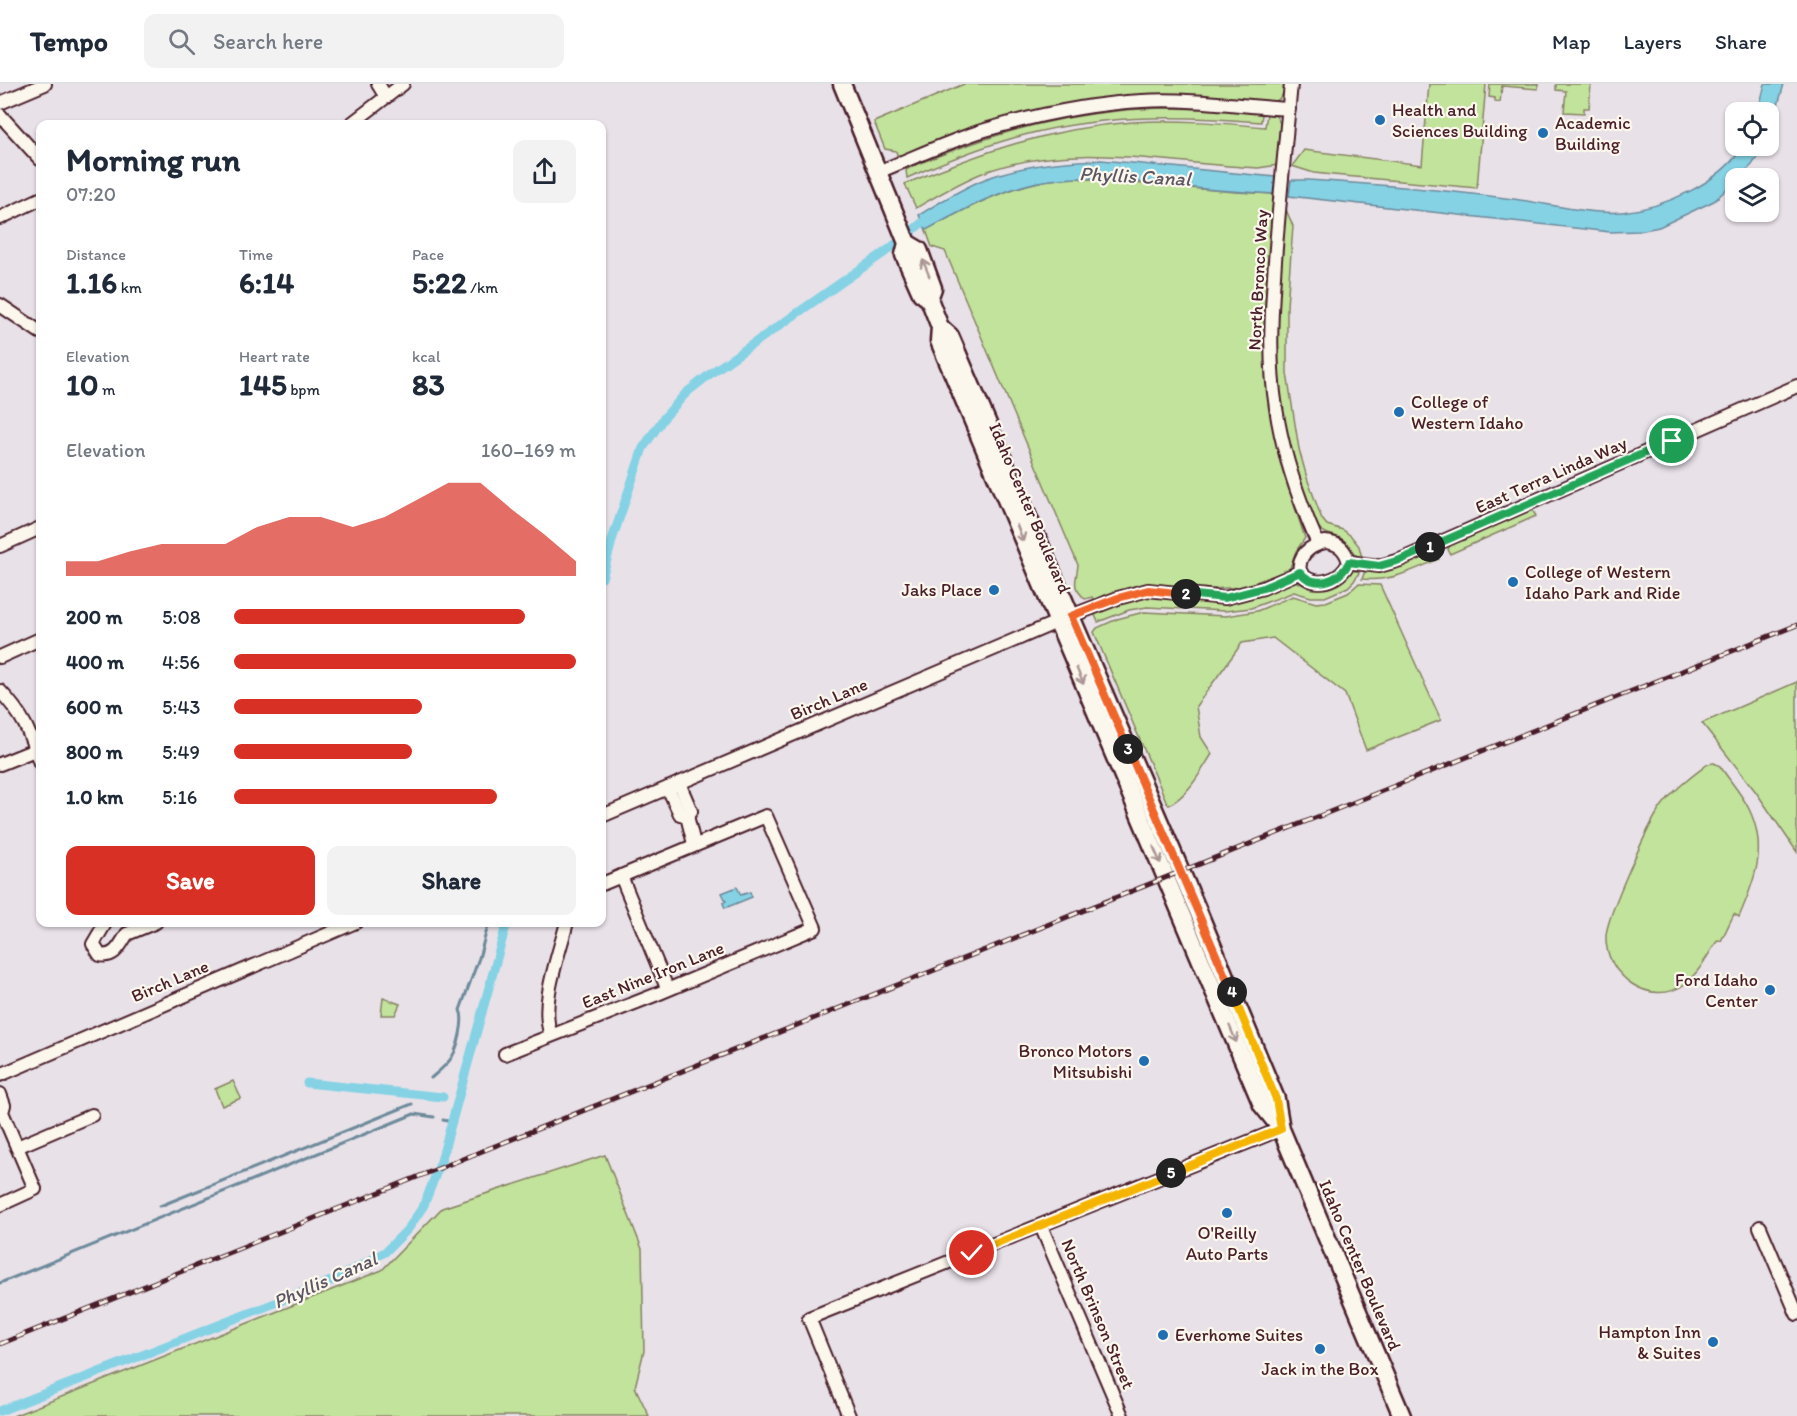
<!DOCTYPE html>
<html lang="en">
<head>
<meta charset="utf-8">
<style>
  body { margin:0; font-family:Itim,sans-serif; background:#f2f2f3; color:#1f2937; height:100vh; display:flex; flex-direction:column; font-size:22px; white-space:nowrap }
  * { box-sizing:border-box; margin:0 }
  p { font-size:20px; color:#747a83 }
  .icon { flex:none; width:33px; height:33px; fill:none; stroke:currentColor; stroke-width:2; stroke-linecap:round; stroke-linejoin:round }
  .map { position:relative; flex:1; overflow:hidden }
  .details { position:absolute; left:36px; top:36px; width:570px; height:807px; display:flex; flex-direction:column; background:#fff; border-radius:12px; box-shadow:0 2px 4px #0004 }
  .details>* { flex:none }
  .controls { position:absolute; left:1725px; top:18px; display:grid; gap:12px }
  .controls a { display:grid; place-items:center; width:54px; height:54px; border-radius:12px; background:#fff; box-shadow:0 2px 4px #0004; font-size:30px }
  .pin { position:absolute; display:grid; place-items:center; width:51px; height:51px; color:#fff; margin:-26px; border:3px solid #fff; border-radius:50%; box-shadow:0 2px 6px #0007 }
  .km { position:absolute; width:30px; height:30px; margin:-15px; border-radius:50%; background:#222; color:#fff; font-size:16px; line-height:30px; text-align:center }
  .round { display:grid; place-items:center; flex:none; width:63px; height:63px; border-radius:12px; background:#f2f2f3 }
  .summary { display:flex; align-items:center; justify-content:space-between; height:102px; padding:0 30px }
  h1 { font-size:33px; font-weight:700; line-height:45px }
  .stats { display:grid; grid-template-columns:repeat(3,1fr); gap:9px; height:102px; padding:6px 30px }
  .stats div { display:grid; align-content:center }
  .stats b { font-size:30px; font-weight:700 }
  .stats small { font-size:16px; font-weight:400 }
  .stats p { font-size:16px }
  .chart { height:168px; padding:12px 30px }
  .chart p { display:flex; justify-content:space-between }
  .chart svg { width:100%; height:108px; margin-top:6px; fill:#d93025; opacity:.7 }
  .primary-button { display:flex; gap:12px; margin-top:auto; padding:12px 30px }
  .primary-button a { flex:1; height:69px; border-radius:12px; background:#d93025; color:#fff; font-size:24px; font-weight:700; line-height:69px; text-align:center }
  .primary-button a+a { background:#f2f2f3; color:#1f2937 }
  ul { padding:0 30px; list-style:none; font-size:20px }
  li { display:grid; grid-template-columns:96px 72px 1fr; align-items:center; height:45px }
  li i { height:15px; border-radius:8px; background:#d93025 }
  header { display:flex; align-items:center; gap:36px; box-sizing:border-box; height:84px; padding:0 30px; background:#fff; border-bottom:2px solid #e0e1e3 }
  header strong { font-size:28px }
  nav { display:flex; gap:33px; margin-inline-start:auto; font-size:21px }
  .search { width:420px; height:54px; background:#f2f2f3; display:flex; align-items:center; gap:15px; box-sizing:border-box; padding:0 21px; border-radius:12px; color:#747a83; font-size:22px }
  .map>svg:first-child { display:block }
  .green { fill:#c2e39b; stroke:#868163; stroke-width:1.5 }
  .water { fill:#85d2e5; stroke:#6d8a9b; stroke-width:1.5 }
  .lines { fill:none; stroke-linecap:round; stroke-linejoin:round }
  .stream { stroke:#6d8a9b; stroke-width:3 }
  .canal { stroke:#85d2e5; stroke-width:9 }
  .minor-casing { stroke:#4a1f2b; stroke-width:16 }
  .major-casing { stroke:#4a1f2b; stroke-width:21 }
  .minor { stroke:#fbf7ec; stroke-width:12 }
  .major { stroke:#fbf7ec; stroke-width:16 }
  .rail-casing { stroke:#4a1f2b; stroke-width:5 }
  .rail { stroke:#fbf7ec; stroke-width:3; stroke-dasharray:9; stroke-linecap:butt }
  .oneway { stroke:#ab9695 }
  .split-1-casing { stroke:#fff; stroke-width:12 }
  .split-2-casing { stroke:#fff; stroke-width:12 }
  .split-3-casing { stroke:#fff; stroke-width:12 }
  .split-4-casing { stroke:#fff; stroke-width:12 }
  .split-5-casing { stroke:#fff; stroke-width:12 }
  .split-6-casing { stroke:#fff; stroke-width:12 }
  .split-1 { stroke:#22a559; stroke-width:8 }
  .split-2 { stroke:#22a559; stroke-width:8 }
  .split-3 { stroke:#f0652b; stroke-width:8 }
  .split-4 { stroke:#f0652b; stroke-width:8 }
  .split-5 { stroke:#f5b400; stroke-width:8 }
  .split-6 { stroke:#f5b400; stroke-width:8 }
  .poi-dot { fill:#1f6fb2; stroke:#fbf7ec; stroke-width:2 }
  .labels { text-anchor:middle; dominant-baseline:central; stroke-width:4.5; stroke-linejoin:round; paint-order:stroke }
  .poi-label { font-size:18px; fill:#4a1f2b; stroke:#fbf7ec; text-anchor:start }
  .street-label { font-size:18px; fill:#4a1f2b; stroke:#fbf7ec }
  .water-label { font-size:20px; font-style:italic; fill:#5c5563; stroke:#fbf7ec }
</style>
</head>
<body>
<header>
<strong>Tempo</strong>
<div class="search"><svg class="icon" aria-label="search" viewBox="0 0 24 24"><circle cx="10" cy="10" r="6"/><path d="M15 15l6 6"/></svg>Search here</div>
<nav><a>Map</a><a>Layers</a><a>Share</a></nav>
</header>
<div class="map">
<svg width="1797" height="1332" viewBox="0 0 1797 1332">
  <rect width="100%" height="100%" fill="#e8e1e8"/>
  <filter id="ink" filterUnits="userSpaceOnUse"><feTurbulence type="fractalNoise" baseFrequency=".0167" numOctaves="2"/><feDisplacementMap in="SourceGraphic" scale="12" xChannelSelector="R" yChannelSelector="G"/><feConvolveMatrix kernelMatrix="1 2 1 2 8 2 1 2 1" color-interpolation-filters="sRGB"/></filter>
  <g filter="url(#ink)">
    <!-- green -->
    <g class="green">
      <path d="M964 0H1284C1284 9 1283 14 1274 18L1196 11 1122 13 1065 20 983 41 906 71H897L896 67 885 65 874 38Z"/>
      <path d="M1429 0H1486L1477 104 1333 91 1314 89 1292 82 1304 66 1422 81Z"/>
      <path d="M1490 0H1538V5L1502 2 1500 18 1495 17V14L1489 13Z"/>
      <path d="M1556 0H1591L1589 24H1584V29L1564 28 1566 7 1556 6Z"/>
      <path d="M1161 24 1219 25 1262 30 1261 38C1175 31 1095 30 1010 55 975 65 941 79 907 94L906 86 913 82C998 47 1069 27 1161 24Z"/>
      <path d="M1267 30 1276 32 1280 39 1278 81 1258 84C1167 80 1073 56 985 88 961 97 938 111 916 124L905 100C982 68 1050 44 1133 38 1177 35 1222 39 1265 43Z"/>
      <path d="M1076 94 1235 108 1274 110 1273 115H1275L1265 221 1264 253 1267 302 1280 378 1305 454 1296 467 1290 484 1286 487 1242 503 1211 505 1157 500 1134 502 1094 516 1092 513 1085 515C1071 501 1076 500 1078 481L945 167 932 163 926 146C963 126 1001 106 1043 97 1053 95 1065 95 1076 94Z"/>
      <path d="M1285 123 1293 142 1287 222V289L1299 365 1307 394 1322 435 1327 441 1343 446 1351 452 1359 462 1362 474C1351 471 1351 462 1343 456 1336 450 1325 452 1319 444 1310 434 1302 407 1298 394 1285 349 1276 302 1277 255 1277 211 1282 167 1285 123Z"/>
      <path d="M1528 427H1533L1536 432 1450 470 1448 465 1451 460Z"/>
      <path d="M1432 470 1439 475C1414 486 1390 498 1362 495L1365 487 1392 485Z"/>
      <path d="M1352 487H1360L1354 497 1348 503 1325 513H1311L1294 508 1251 524 1225 527 1147 523 1129 526 1098 538 1094 529 1121 518 1147 513 1239 516 1260 511 1294 497C1301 498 1305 503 1312 505 1328 507 1341 495 1352 487Z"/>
      <path d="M1358 500 1380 501 1441 636 1366 666 1345 610 1273 554 1242 559 1196 622 1201 653 1212 670C1200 689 1189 710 1169 721L1167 719 1094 548 1097 544 1117 535 1144 528 1226 532 1257 527 1293 512 1316 519 1326 518 1348 509Z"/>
      <path d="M1797 598V768L1756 708 1702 639Z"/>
      <path d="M1714 679 1720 682C1729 696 1742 710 1749 725 1768 764 1755 796 1739 833L1734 830 1721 857 1718 856C1707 871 1700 888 1685 900 1651 925 1604 891 1606 852 1607 832 1648 741 1661 723 1674 705 1691 693 1708 680Z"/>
      <path d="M383 914 400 920 395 931H381Z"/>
      <path d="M233 997 241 1014 222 1022 215 1005Z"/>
      <path d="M605 1071 642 1165 644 1267 635 1303 649 1332H13L382 1186 442 1124Z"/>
    </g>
    <!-- water -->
    <g class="water">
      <path d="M1765 0H1784L1769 53 1768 28H1758Z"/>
      <path d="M1743 62H1764L1752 81 1714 117 1659 143 1639 147 1610 148 1289 112 1291 96H1308C1376 100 1445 106 1513 115 1546 119 1590 131 1622 128 1663 124 1721 99 1743 62Z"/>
      <path d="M1101 76 1275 93 1274 110C1237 108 1200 105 1163 101 1124 97 1084 90 1044 97 1002 104 963 126 926 146L919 131C940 118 962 104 985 95 1022 81 1061 77 1101 76Z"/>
      <path d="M737 803 741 811 750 808 752 813 725 824 723 819 726 817 722 809Z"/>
    </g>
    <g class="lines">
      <!-- stream -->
      <g class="stream">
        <path d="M431 994C438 988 447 981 452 973 458 963 465 936 460 926L479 874 489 838"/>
        <path d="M443 1036 452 1038"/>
        <path d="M160 1122 412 1020"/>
        <path d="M0 1199 414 1030 434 1033"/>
      </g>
      <!-- canal -->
      <g class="canal">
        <path d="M602 494 613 453 643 364 663 335 686 309 714 287 888 166 923 138 933 133"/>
        <path d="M307 999 443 1013"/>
        <path d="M0 1327 336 1195 385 1168 408 1145 424 1121 441 1077 507 838"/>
      </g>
      <!-- minor casing -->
      <g class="minor-casing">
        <g id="minor">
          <path d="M378 0 386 13"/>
          <path d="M1291 0C1285 64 1278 128 1274 192 1271 236 1269 280 1276 324 1283 371 1299 417 1318 460"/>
          <path d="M0 19 45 0"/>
          <path d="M0 31 40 75"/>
          <path d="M351 40 403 0"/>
          <path d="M878 88C913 74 949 57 985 46 1036 31 1089 20 1142 17 1191 14 1240 22 1289 25"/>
          <path d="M0 134 40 115"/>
          <path d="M0 221 40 248"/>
          <path d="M1325 458C1339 459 1345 465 1349 478 1341 497 1314 506 1300 488 1297 471 1310 462 1325 458Z"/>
          <path d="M0 462 40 444"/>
          <path d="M1349 478 1379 482 1400 476 1797 302"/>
          <path d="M0 573 40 555"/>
          <path d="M0 607C24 632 29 647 40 679"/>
          <path d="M0 680 40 664"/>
          <path d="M679 699 691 727 687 732 694 760"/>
          <path d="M668 704 680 730 687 732"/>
          <path d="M602 732 1071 532 1118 514 1148 506 1225 514 1263 504 1300 488"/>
          <path d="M621 792 667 904"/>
          <path d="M106 838 93 860 100 871C115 874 120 861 127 850"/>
          <path d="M127 850 156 838"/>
          <path d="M551 951C539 920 559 871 567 838"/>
          <path d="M505 970 655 911 815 844 766 732 602 800"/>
          <path d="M0 991 356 838"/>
          <path d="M0 1010 4 1021 2 1028 35 1105 0 1121"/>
          <path d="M17 1063 92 1031"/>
          <path d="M1041 1142 1122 1332"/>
          <path d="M1760 1143 1797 1230"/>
          <path d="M849 1332 809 1234 1281 1045"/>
        </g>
      </g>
      <!-- major casing -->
      <g class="major-casing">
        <g id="major">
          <path d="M842 0 907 159 904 171 921 209 929 215 940 243 939 257 1262 1021 1279 1042"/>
          <path d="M907 159 919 166 933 204 929 215"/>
          <path d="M940 243 950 252 1198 827 1276 1015 1281 1045 1402 1332"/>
        </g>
      </g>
      <!-- minor -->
      <use href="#minor" class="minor"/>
      <!-- major -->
      <use href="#major" class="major"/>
      <!-- rail casing -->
      <g class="rail-casing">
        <path id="rail" d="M0 1260 1797 541"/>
      </g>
      <!-- rail -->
      <use href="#rail" class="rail"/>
    </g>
    <!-- one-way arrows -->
    <defs><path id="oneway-shaft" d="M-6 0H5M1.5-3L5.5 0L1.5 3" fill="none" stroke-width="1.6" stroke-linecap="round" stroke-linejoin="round" transform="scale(1.5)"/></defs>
    <g class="oneway">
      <use href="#oneway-shaft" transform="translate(926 184) rotate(-112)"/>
      <use href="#oneway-shaft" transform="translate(1020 449) rotate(68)"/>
      <use href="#oneway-shaft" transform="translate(1080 592) rotate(67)"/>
      <use href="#oneway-shaft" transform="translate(1157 771) rotate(67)"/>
      <use href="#oneway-shaft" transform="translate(1233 950) rotate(67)"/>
    </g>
  </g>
  <g class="lines" filter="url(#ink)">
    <!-- split-1 casing -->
    <g class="split-1-casing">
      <path id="split-1" d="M1430 463 1672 357"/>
    </g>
    <!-- split-2 casing -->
    <g class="split-2-casing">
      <path id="split-2" d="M1186 510 1225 514 1263 504 1300 488C1314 506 1341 497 1349 478L1379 482 1400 476 1430 463"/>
    </g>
    <!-- split-3 casing -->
    <g class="split-3-casing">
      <path id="split-3" d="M1128 665 1071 532 1118 514 1148 506 1186 510"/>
    </g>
    <!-- split-4 casing -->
    <g class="split-4-casing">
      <path id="split-4" d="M1128 665 1232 908"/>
    </g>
    <!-- split-5 casing -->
    <g class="split-5-casing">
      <path id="split-5" d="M1171 1089 1281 1045 1276 1015 1232 908"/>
    </g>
    <!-- split-6 casing -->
    <g class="split-6-casing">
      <path id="split-6" d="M972 1169 1171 1089"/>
    </g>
    <!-- split-1 -->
    <use href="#split-1" class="split-1"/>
    <!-- split-2 -->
    <use href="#split-2" class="split-2"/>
    <!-- split-3 -->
    <use href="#split-3" class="split-3"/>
    <!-- split-4 -->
    <use href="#split-4" class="split-4"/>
    <!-- split-5 -->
    <use href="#split-5" class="split-5"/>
    <!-- split-6 -->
    <use href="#split-6" class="split-6"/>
  </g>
  <!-- markers -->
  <g class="poi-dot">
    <circle cx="1380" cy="36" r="6"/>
    <circle cx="1543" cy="49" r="6"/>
    <circle cx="1399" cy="328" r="6"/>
    <circle cx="1513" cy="498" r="6"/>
    <circle cx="994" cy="506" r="6"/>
    <circle cx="1770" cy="906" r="6"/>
    <circle cx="1144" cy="977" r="6"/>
    <circle cx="1227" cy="1129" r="6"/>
    <circle cx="1163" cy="1251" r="6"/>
    <circle cx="1713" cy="1258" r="6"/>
    <circle cx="1320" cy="1265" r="6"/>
  </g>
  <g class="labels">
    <!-- poi labels -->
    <g class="poi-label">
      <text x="1392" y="26">Health and<tspan x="1392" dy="21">Sciences Building</tspan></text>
      <text x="1555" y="39">Academic<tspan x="1555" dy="21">Building</tspan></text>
      <text x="1411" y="318">College of<tspan x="1411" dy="21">Western Idaho</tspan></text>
      <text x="1525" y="488">College of Western<tspan x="1525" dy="21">Idaho Park and Ride</tspan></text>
      <text x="982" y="506" text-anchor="end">Jaks Place</text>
      <text x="1758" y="896" text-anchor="end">Ford Idaho<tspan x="1758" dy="21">Center</tspan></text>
      <text x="1132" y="967" text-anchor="end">Bronco Motors<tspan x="1132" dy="21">Mitsubishi</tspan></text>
      <text x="1227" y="1149" text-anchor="middle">O'Reilly<tspan x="1227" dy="21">Auto Parts</tspan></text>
      <text x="1701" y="1248" text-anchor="end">Hampton Inn<tspan x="1701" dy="21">&amp; Suites</tspan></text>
      <text x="1175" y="1251">Everhome Suites</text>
      <text x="1320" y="1285" text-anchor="middle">Jack in the Box</text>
    </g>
    <!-- street labels -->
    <g class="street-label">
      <text transform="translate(1258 196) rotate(-87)">North Bronco Way</text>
      <text transform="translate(1551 391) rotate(-24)">East Terra Linda Way</text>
      <text transform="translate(1030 424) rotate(67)">Idaho Center Boulevard</text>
      <text transform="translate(829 615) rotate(-23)">Birch Lane</text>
      <text transform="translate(653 891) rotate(-22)">East Nine Iron Lane</text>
      <text transform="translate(170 897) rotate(-23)">Birch Lane</text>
      <text transform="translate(1360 1181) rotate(67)">Idaho Center Boulevard</text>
      <text transform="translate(1098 1230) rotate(67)">North Brinson Street</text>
    </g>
    <!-- water labels -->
    <g class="water-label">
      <text transform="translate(1135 92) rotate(3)">Phyllis Canal</text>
      <text transform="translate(325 1196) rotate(-24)">Phyllis Canal</text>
    </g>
  </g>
</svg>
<div class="controls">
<a><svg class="icon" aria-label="locate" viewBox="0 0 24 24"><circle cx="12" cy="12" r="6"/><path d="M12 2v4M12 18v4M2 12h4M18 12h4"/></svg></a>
<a><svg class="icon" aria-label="layers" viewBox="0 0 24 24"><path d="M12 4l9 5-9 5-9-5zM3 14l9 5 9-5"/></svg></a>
</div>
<div class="pin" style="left:1672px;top:357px;background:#1e9e55"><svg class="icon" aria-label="arrive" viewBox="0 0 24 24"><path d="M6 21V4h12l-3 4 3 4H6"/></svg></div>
<div class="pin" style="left:972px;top:1169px;background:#d93025"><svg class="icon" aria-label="check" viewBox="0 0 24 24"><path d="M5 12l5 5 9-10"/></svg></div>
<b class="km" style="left:1430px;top:463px">1</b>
<b class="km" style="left:1186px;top:510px">2</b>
<b class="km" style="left:1128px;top:665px">3</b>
<b class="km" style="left:1232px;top:908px">4</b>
<b class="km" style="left:1171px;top:1089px">5</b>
<section class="details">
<div class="summary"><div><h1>Morning run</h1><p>07:20</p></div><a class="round"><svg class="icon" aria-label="share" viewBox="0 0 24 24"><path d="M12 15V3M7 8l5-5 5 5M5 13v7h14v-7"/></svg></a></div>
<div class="stats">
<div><p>Distance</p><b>1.16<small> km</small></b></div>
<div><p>Time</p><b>6:14</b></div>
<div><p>Pace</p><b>5:22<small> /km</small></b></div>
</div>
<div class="stats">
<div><p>Elevation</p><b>10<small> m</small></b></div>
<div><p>Heart rate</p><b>145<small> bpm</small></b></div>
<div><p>kcal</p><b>83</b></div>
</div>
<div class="chart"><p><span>Elevation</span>160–169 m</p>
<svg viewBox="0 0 160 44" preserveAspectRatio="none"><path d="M0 44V38L10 38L20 34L30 31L40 31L50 31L60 24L70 20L80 20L90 24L100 20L110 13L120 6L130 6L140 17L150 27L160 38V44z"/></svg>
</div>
<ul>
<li><b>200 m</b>5:08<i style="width:85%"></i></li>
<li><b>400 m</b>4:56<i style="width:100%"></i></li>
<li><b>600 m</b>5:43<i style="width:55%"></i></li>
<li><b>800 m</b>5:49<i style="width:52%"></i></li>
<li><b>1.0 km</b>5:16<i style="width:77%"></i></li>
</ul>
<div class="primary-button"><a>Save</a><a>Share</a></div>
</section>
</div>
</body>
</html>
